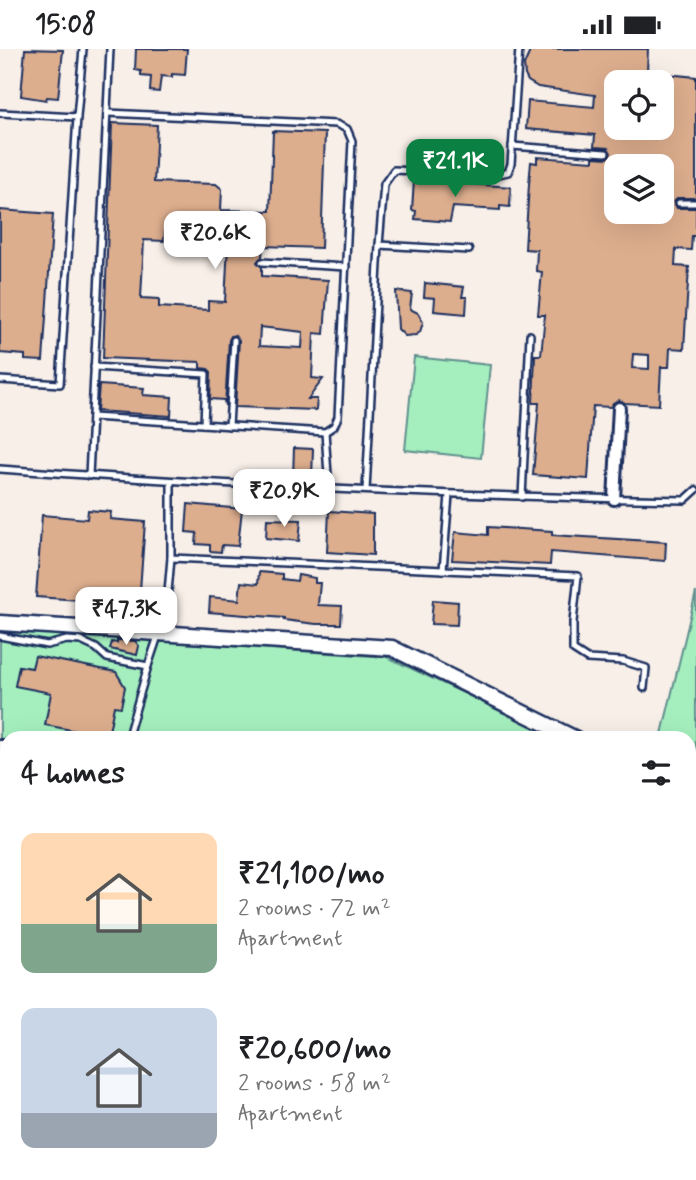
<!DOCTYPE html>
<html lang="en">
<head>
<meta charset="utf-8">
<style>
	:root { --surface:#fff; --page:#f6f6f6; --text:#202124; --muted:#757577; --accent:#0b8043 }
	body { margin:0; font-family:Mynerve,sans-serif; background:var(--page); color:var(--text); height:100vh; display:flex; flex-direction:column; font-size:26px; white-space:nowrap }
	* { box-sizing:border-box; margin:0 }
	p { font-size:23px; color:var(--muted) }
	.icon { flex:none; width:38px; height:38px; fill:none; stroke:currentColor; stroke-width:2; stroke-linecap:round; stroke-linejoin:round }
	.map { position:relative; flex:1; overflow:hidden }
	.drawer { position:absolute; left:0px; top:682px; width:696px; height:450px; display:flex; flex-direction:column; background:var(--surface); border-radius:21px 21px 0 0; box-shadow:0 7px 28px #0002 }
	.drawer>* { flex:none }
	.buttons { position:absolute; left:604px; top:21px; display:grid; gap:14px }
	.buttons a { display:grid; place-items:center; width:70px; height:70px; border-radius:14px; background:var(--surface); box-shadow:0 7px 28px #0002; font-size:35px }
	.price { position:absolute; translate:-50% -60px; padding:0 16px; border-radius:14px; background:#fff; color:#222; font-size:23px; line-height:46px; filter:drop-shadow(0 2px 4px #0008) }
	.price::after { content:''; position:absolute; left:50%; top:42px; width:21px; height:16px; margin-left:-10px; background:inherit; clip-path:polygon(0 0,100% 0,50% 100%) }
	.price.active { background:var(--accent); color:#fff }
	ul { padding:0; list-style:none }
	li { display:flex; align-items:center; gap:21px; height:175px; padding:0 21px }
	li span { display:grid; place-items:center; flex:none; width:196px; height:140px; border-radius:14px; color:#555 }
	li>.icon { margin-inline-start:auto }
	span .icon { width:84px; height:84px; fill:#fffc; stroke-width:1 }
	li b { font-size:30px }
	h2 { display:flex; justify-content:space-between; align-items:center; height:84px; padding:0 21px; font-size:30px }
	.status { display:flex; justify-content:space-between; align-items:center; height:49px; padding:0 35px; background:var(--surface); direction:ltr }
	.status svg { height:19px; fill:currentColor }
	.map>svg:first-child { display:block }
	.green { fill:#a5efbe; stroke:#608f8e; stroke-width:2 }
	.building { fill:#ddae8e; stroke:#1b2f5e; stroke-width:2; fill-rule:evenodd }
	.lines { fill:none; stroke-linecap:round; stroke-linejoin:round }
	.service-casing { stroke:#1b2f5e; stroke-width:10 }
	.minor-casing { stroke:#1b2f5e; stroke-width:16 }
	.tertiary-casing { stroke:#1b2f5e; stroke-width:19 }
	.service { stroke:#fff; stroke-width:5 }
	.minor { stroke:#fff; stroke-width:10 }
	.tertiary { stroke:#fff; stroke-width:14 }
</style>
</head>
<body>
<div class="status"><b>15:08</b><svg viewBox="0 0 49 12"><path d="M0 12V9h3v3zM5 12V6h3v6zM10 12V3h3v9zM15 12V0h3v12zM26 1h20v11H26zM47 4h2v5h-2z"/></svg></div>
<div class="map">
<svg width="696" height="1131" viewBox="0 0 696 1131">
	<rect width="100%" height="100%" fill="#f8efe8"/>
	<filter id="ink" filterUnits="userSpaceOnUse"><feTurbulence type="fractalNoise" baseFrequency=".0143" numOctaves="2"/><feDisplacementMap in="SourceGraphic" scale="14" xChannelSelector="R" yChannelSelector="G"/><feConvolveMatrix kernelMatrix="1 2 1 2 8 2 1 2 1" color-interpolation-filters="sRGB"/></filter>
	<g filter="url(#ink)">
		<g class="green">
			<path d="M 414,308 L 490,316 L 481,409 L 405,401 Z"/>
			<path d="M 696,543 L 696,727 L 690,725 L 690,690 L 661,689 Z"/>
			<path d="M 0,581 L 387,608 L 559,689 L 0,690 Z"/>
			<path d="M 690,758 L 696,760 L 696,885 L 690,905 Z"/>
			<path d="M 395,1125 L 462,1125 L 459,1131 L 392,1131 Z"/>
		</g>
		<g class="building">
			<path d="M 25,0 L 63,1 L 58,49 L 47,48 L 46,51 L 21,47 Z"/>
			<path d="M 136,0 L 187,0 L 185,26 L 172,25 L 172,28 L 161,27 L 159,43 L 150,42 L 151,28 L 141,27 L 141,22 L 135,21 Z"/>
			<path d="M 531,0 L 648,0 L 647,23 L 696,28 L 696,149 L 678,149 L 674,153 L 677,159 L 696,159 L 696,187 L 692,187 L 691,201 L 676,200 L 675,217 L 689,218 L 684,300 L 670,299 L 669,318 L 661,318 L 659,356 L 625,354 L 619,351 L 613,354 L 611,358 L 593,357 L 588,430 L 533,426 L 539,354 L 533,354 L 535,306 L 541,306 L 545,266 L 538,266 L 542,223 L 536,222 L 537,201 L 525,200 L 529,135 L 531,113 L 537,114 L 537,108 L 593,112 L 593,108 L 608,109 L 611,104 L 608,99 L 594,98 L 595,86 L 526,80 L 528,52 L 594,58 L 595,46 L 538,38 L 528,32 L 525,26 L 524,16 ZM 616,33 L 662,33 L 662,79 L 616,79 ZM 616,117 L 662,117 L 662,163 L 616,163 ZM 633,305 L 649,306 L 649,320 L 632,319 Z"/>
			<path d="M 112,74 L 157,76 L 154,133 L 216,135 L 222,140 L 221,161 L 270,162 L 273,82 L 325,84 L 321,199 L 263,197 L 262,208 L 257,213 L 262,218 L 262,227 L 328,231 L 324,285 L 314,284 L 312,329 L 323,330 L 308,350 L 317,350 L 316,361 L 235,358 L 239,291 L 235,286 L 231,287 L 229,291 L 225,357 L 224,351 L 210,350 L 211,323 L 208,320 L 200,319 L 200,313 L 103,309 ZM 165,181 L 209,184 L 209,194 L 228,195 L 225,253 L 208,252 L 208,261 L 159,258 L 159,250 L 141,249 L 144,191 L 164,192 ZM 260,278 L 303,283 L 302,299 L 259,297 Z"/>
			<path d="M 414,131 L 511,138 L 510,158 L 500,157 L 500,161 L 453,158 L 450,173 L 415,170 L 416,162 L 412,161 Z"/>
			<path d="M 0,161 L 53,165 L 43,312 L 25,311 L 25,306 L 0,304 Z"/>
			<path d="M 425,234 L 464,238 L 462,248 L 467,248 L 466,265 L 434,262 L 435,249 L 424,248 Z"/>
			<path d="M 396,242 L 412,244 L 410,260 L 418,264 L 423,273 L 420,283 L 416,286 L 405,287 L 398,280 Z"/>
			<path d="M 99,336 L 144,339 L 143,346 L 172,348 L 171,367 L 97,362 Z"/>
			<path d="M 294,399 L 313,400 L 312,430 L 293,429 Z"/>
			<path d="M 188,455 L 242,460 L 238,497 L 222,496 L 221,503 L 210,502 L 210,496 L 196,495 L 197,484 L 186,483 Z"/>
			<path d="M 88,461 L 111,463 L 110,470 L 145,473 L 139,555 L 36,548 L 42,466 L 87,470 Z"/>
			<path d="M 329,462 L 373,465 L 373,506 L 327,503 Z"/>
			<path d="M 267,470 L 301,471 L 299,492 L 266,489 Z"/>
			<path d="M 488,478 L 552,482 L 552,486 L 666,493 L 665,512 L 551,503 L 550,516 L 452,511 L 455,483 L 488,486 Z"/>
			<path d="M 259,523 L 282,525 L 282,530 L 297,532 L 298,526 L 315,529 L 315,534 L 320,534 L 318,556 L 342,557 L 341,575 L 316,575 L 284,571 L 284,569 L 209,563 L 210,548 L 239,551 L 241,533 L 258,535 Z"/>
			<path d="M 433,551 L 458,553 L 457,576 L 431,575 Z"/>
			<path d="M 117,591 L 135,592 L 139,597 L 137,606 L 110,600 L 112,593 L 117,594 Z"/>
			<path d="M 35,607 L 116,623 L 125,638 L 121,658 L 114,657 L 108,688 L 45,676 L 51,644 L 15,637 L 19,617 L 32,619 Z"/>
		</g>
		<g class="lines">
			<g class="service-casing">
				<g id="service">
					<path d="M 0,64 L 77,68 L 60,335 L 0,331"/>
					<path d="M 77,68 L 83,0"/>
					<path d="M 512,97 L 606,104"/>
					<path d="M 679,154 L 696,154"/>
					<path d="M 379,196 L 384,135 L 394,121 L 495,126 L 508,123 L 511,115 L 519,0"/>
					<path d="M 262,213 L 346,218"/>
					<path d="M 94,318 L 206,325 L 204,375"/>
					<path d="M 92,368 L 325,383 L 334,377 L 338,368 L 352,92 L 347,80 L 336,75 L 108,64"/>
					<path d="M 229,377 L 234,291"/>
					<path d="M 325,383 L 329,440"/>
					<path d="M 0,420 C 228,437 457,447 685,451 L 696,441"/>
					<path d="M 89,427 L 110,0"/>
					<path d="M 171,433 L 171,509 L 578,527 L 573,573 L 573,601 L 587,610 L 623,612 L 646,619 L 644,639"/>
					<path d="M 366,441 L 379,196 L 469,201"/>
					<path d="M 522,448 L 530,286"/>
					<path d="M 443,521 L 449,446"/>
					<path d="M 167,554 L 171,509"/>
					<path d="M 0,587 L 47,596 L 67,591 L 81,592 L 96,599 L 107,609 L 148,617 L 130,680"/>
					<path d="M 148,617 L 158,587"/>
				</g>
			</g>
			<g class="minor-casing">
				<g id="minor">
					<path d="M 614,450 L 619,359"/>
					<path d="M 0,697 L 7,697"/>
					<path d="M 0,717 L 7,705"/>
					<path d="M 0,906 L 7,884"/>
					<path d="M 690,946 L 696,950"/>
					<path d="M 0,970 L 7,972"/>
					<path d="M 690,1005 L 696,1009"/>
					<path d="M 0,1014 L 7,1017"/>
					<path d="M 0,1058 L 7,1060"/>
					<path d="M 0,1099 L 7,1101"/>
					<path d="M 542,1125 L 553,1131"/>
					<path d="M 28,1131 L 29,1125"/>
					<path d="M 91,1131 L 93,1125"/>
					<path d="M 215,1131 L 217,1125"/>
					<path d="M 281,1131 L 282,1125"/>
					<path d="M 328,1131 L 330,1125"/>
					<path d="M 507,1131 L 509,1125"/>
					<path d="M 603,1131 L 606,1125"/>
				</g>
			</g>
			<g class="tertiary-casing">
				<g id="tertiary">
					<path d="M 0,574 L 392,599 L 576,690"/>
					<path d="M 690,733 L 696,736"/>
					<path d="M 690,1120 L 696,1108"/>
				</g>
			</g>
			<use href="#service" class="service"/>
			<use href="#minor" class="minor"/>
			<use href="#tertiary" class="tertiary"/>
		</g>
	</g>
</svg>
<div class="buttons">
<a><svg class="icon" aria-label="locate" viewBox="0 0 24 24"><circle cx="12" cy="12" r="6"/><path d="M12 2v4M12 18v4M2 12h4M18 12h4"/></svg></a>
<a><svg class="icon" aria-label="layers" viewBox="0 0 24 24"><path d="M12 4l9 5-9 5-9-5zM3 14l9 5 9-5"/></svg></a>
</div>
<b class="price active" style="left:455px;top:150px">₹21.1K</b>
<b class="price" style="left:215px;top:222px">₹20.6K</b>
<b class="price" style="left:284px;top:480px">₹20.9K</b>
<b class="price" style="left:126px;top:598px">₹47.3K</b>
<section class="drawer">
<h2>4 homes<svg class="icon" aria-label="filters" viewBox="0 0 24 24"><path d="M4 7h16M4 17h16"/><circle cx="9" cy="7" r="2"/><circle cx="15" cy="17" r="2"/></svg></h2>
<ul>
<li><span style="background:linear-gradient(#ffd9b3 65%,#7fa58c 0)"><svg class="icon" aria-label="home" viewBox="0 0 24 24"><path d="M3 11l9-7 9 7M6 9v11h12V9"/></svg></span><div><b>₹21,100/mo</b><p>2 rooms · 72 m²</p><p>Apartment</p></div></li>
<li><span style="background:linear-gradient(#c9d6e8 75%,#9aa5b1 0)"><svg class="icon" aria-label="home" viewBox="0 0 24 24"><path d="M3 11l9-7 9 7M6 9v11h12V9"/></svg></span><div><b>₹20,600/mo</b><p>2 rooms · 58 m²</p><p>Apartment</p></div></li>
</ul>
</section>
</div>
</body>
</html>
